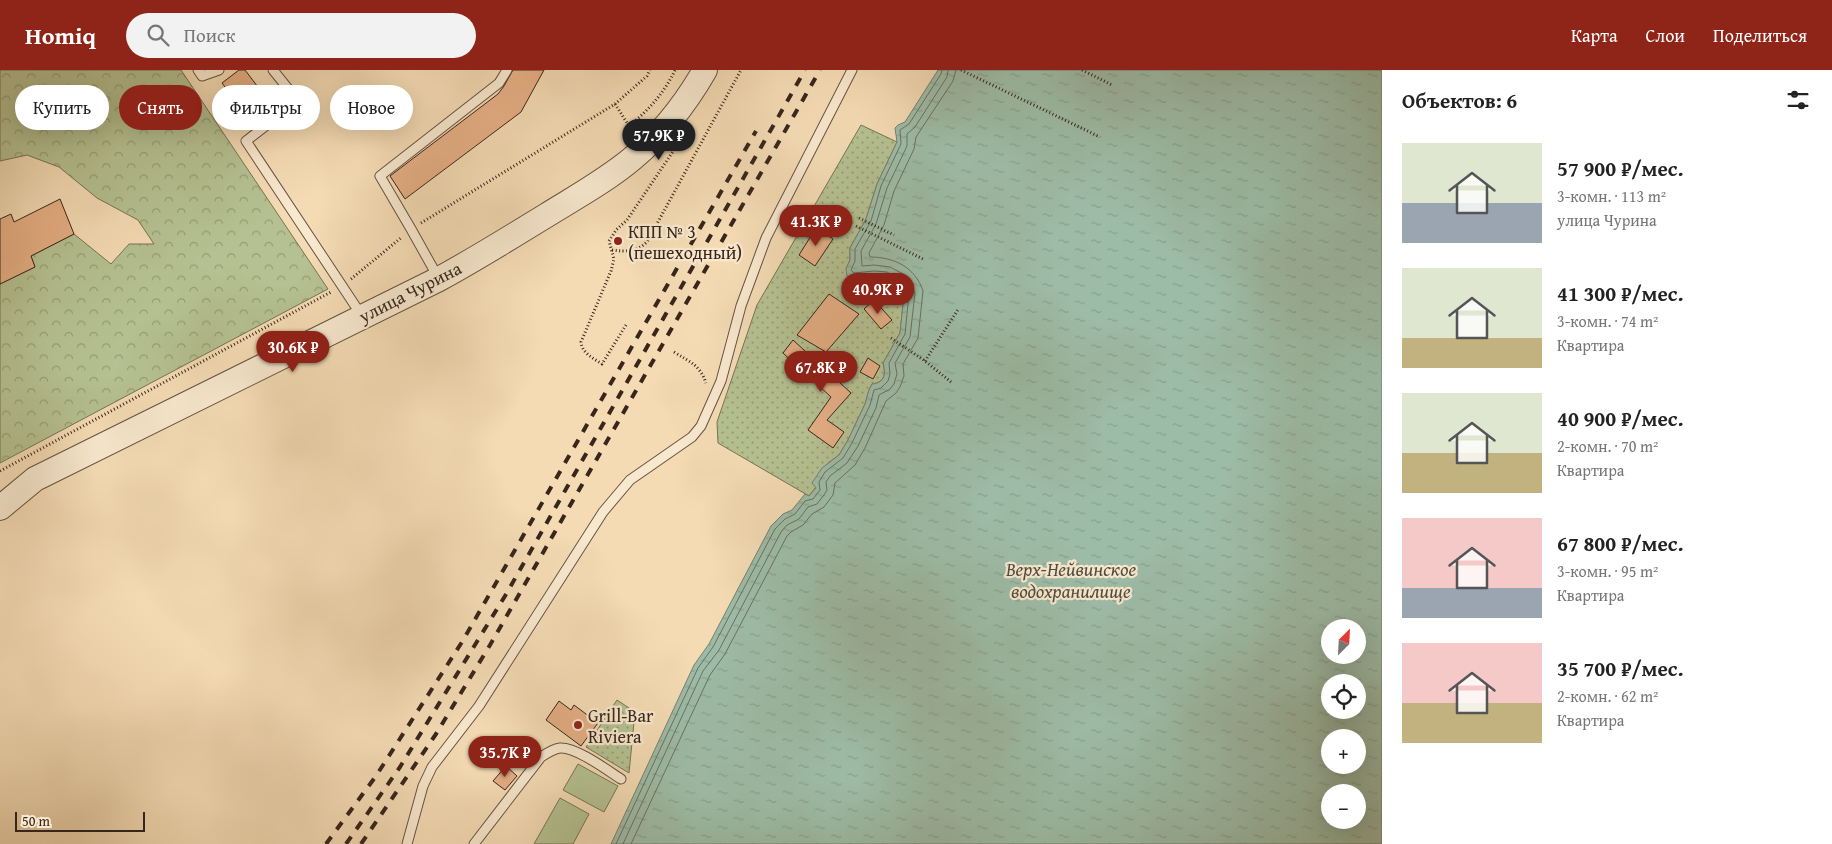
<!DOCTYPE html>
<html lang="ru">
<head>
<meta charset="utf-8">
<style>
	:root { --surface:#fff; --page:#f2f2f2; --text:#222; --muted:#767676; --accent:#8f2418 }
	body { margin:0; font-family:"Gentium Book Plus",serif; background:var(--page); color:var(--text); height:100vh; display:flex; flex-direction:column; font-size:19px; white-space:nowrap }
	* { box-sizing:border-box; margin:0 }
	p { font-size:16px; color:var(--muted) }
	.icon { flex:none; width:28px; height:28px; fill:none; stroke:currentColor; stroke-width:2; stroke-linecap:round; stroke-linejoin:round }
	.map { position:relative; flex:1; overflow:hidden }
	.side { display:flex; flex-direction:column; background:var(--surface); width:450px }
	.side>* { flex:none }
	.hud { position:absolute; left:15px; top:15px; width:475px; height:45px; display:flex; gap:10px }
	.needle { width:32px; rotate:24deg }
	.fabs { position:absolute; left:1321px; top:549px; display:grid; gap:10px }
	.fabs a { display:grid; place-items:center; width:45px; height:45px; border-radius:50%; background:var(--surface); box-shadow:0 5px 20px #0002; font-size:25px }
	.scale { position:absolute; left:15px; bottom:12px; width:130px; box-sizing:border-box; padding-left:5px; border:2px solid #38251c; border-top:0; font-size:14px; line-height:18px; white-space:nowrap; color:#38251c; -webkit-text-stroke:4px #f8e8ce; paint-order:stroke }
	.price { position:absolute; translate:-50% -42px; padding:0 11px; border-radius:18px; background:var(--accent); color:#fff; font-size:16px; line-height:32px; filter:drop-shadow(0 1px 2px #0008) }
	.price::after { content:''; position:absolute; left:50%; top:30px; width:15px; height:11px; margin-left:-8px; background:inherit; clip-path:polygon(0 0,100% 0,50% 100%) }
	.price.current { background:#222; color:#fff }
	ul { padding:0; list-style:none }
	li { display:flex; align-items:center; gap:15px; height:125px; padding:0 20px }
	li span { display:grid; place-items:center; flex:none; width:140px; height:100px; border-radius:0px; color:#555 }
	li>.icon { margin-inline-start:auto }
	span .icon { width:60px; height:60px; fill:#fffc; stroke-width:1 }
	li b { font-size:21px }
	h2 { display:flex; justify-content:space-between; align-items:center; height:60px; padding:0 20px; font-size:21px }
	.pill { padding:0 18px; border-radius:22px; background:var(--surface); box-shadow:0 5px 20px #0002; font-size:18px; line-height:45px }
	.pill.current { background:var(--accent); color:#fff }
	header { display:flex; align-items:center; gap:30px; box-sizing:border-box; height:70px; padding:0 25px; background:var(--accent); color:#fff }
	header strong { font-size:24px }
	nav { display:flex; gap:28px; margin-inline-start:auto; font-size:18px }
	.search { width:350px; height:45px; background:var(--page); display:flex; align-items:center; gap:12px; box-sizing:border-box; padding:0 18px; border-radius:28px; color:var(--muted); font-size:19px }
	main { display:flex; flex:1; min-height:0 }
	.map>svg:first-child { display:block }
	.forest { fill:url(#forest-crowns); stroke:#767357 }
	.park { fill:url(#park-dots); stroke:#767357 }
	.garden { fill:#b5c192; stroke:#767357 }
	.water { fill:url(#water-ripples); stroke:#75806f; fill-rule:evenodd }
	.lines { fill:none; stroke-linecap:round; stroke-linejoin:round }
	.shore { stroke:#6a7062; stroke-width:1 }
	.building { fill:#e6af85; stroke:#38251c }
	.service-casing { stroke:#675242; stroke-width:11 }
	.tertiary-casing { stroke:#675242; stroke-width:26 }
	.path { stroke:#38251c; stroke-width:3; stroke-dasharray:1 2.5; stroke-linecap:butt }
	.service { stroke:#f8e8ce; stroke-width:9 }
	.tertiary { stroke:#f8e8ce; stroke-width:24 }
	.rail { stroke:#38251c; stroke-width:4; stroke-dasharray:9 9; stroke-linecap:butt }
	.poi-dot { fill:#8f2418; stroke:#f8e8ce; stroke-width:2 }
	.labels { text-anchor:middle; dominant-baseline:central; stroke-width:4.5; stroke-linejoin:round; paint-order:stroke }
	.poi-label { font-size:18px; fill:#38251c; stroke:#f8e8ce; text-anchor:start }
	.street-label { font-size:18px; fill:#38251c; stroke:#f8e8ce }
	.water-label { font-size:19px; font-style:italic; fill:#514b3f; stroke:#f8e8ce }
</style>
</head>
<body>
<header>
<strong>Homiq</strong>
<div class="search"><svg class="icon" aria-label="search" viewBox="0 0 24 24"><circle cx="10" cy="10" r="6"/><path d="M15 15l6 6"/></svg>Поиск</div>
<nav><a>Карта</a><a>Слои</a><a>Поделиться</a></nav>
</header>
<main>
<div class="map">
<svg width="1382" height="774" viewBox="0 0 1382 774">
	<defs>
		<pattern id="forest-crowns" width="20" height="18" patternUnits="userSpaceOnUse" patternTransform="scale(1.25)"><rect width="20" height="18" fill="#b5c192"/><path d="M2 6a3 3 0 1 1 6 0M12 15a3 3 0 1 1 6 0" fill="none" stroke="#949d76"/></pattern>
		<pattern id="park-dots" width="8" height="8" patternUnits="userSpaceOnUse" patternTransform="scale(1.25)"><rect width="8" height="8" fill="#b5c192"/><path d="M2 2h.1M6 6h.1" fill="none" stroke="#949d76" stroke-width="1.8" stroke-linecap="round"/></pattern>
		<pattern id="water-ripples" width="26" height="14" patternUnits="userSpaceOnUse" patternTransform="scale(1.25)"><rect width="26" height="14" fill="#9dbca7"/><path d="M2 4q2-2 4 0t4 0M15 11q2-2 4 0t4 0" fill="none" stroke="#88a18f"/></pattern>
	</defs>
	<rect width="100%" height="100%" fill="#f4dbb4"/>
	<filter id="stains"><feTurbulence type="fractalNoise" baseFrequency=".004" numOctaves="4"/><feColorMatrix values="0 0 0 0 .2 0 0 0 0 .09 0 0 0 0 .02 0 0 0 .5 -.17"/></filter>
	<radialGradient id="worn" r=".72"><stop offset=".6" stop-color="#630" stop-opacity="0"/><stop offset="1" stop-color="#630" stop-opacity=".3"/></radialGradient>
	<path class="forest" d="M 0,0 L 181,0 L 328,219 L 0,393 L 0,214 L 35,197 L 31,186 L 74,164 L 111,194 L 129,174 L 154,174 L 138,150 L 97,128 L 59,97 L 27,85 L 0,91 Z"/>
	<g class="park">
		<path d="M 861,55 L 897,72 L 877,114 L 866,149 L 850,178 L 850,190 L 846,199 L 859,208 L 874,206 L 885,207 L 897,213 L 904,225 L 900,263 L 883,293 C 886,304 885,312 872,314 L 869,320 L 865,334 L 848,370 L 839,385 L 828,393 L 816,417 L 809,426 L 718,373 L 717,352 L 757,235 Z"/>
		<path d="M 617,630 L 635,642 L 629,703 L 586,677 Z"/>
	</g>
	<g class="garden">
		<path d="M 578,694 L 618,716 L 604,742 L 563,720 Z"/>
		<path d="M 560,728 L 589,744 L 573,774 L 534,774 Z"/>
	</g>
	<path class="water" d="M 938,0 L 1382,0 L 1382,774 L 611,774 L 694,595 L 709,574 L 771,456 L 783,444 L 792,440 L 805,424 L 809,426 L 816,418 L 812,413 L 822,398 L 839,385 L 848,370 L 865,334 L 869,320 L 872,314 C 885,313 886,304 883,293 L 900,263 L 904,225 L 897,213 L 885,207 L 850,208 L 847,206 L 846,199 L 850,190 L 850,178 L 866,149 L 877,114 L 897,72 L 895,58 L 898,55 L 905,52 ZM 1330,558 L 1358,558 L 1358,585 L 1330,585 ZM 1330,612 L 1358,612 L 1358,640 L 1330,640 ZM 1330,668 L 1358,668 L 1358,695 L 1330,695 ZM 1330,722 L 1358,722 L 1358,750 L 1330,750 Z"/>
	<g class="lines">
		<g class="shore">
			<path d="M 616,774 L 698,598 L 713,577 L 775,459 L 785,449 L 795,444 L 805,431 L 813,429 L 820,420 L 819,412 L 825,402 L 843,388 L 852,373 L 870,335 L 874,320 L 881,318 L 888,311 L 890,304 L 889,293 L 905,264 L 909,224 L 900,210 L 887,202 L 874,201 L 854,203 L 851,200 L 855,191 L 855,179 L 871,151 L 881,116 L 901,74 L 900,60 L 909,54 L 941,4 L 942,0"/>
			<path d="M 623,774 L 703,601 L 719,580 L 781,462 L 787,455 L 799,449 L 808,437 L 817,434 L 824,425 L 827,420 L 826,412 L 830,406 L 847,393 L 858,376 L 876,338 L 879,325 L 890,319 L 894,314 L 897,304 L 895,293 L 910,267 L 915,223 L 905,205 L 890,197 L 874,195 L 862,196 L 861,181 L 876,154 L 887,118 L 907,76 L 907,64 L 915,57 L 947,7 L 948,0"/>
			<path d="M 631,774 L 710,605 L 725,584 L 787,466 L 791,462 L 803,455 L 812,444 L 824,437 L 833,425 L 835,413 L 855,395 L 865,378 L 886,331 L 896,323 L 900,317 L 904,306 L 903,294 L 918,268 L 923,221 C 915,197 894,187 870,187 L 869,183 L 884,155 L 894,121 L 914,79 L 916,67 L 953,11 L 956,0"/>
		</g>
	</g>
	<g class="building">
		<path d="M 239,0 L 245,0 L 264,25 L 243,41 L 222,13 Z"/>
		<path d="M 513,0 L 544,0 L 521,42 L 405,129 L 390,106 L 498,24 L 504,16 Z"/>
		<path d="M 60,129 L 74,164 L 31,186 L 35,197 L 0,214 L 0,149 L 11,144 L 14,152 Z"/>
		<path d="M 816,158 L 833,169 L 815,196 L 799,185 Z"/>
		<path d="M 829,224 L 859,244 L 826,282 L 797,265 Z"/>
		<path d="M 874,230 L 892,250 L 881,259 L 864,239 Z"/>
		<path d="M 793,270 L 851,323 L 827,350 L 844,362 L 833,378 L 808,360 L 831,327 L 783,283 Z"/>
		<path d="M 868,288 L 880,296 L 873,309 L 860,302 Z"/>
		<path d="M 559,631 L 571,640 L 574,635 L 598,653 L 581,676 L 546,650 Z"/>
		<path d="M 506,696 L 517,706 L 505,720 L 493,711 Z"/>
	</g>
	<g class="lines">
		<g class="service-casing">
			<g id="service">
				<path d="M 198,0 L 202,6 L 219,0"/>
				<path d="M 273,0 L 298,31 L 246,71 L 362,246"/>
				<path d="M 439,209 L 411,159 L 380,106 L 499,13 L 507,0"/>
				<path d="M 407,774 L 423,716 L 432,697 L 479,636 L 603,442 L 630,410 L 692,367 L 701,356 L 721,311 L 741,236 L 766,168 L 852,0"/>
				<path d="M 474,774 L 541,687 C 547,683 553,679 560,678 C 576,677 607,700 621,709"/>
			</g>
		</g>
		<g class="tertiary-casing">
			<path id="tertiary" d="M 0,438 L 35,409 L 439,209 C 476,189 511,167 547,145 C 576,127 607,110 633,88 C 662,64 686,33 705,0"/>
		</g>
		<g class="path">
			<path d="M 961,0 L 1098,66"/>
			<path d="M 1082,0 L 1112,15"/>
			<path d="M 615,34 L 629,56 C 648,41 665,22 675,0"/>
			<path d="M 859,148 L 894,165"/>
			<path d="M 421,153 L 615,34 L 647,6 L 650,0"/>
			<path d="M 856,156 L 923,189"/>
			<path d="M 612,180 C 627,182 636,182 647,172 L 741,0"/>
			<path d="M 351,209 L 402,167"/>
			<path d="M 626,255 L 602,294 C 593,288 582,283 581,272 L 611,201 L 614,189 L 609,171 L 616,160 L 627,150 L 674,80 L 673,78"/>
			<path d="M 891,268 L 925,291 L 951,312"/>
			<path d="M 674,282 C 690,292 700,295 706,313"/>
			<path d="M 925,291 L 959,238"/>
			<path d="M 0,401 L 331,222"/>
		</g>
		<use href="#service" class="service"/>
		<use href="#tertiary" class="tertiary"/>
		<g class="rail">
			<path d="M 326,774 L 376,706 L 462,572 L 756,61"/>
			<path d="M 346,774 L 400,697 L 505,526 L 805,0"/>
			<path d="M 361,774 L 436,664 L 490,575 L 820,0"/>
		</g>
	</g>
	<g class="poi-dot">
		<circle cx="618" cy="171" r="5"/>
		<circle cx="578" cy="655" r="5"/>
	</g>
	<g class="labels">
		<g class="poi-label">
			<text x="628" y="161">КПП № 3<tspan x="628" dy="21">(пешеходный)</tspan></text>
			<text x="588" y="645">Grill-Bar<tspan x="588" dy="21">Riviera</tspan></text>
		</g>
		<g class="street-label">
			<text transform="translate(410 222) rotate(-27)">улица Чурина</text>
		</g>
		<g class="water-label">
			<text x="1071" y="499">Верх-Нейвинское<tspan x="1071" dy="22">водохранилище</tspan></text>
		</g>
	</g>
	<rect width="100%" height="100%" filter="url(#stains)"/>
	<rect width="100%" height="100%" fill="url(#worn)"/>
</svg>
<div class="fabs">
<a><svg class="needle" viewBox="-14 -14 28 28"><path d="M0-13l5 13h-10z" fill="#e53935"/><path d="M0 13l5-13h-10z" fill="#767676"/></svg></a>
<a><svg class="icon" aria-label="locate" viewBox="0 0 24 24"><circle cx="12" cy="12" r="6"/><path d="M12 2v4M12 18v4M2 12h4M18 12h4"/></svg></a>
<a>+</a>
<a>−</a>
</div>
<div class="scale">50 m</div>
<b class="price current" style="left:659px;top:91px">57.9K ₽</b>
<b class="price" style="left:816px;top:177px">41.3K ₽</b>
<b class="price" style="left:878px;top:245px">40.9K ₽</b>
<b class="price" style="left:293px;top:303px">30.6K ₽</b>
<b class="price" style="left:821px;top:323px">67.8K ₽</b>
<b class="price" style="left:505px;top:708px">35.7K ₽</b>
<div class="hud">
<a class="pill">Купить</a>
<a class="pill current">Снять</a>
<a class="pill">Фильтры</a>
<a class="pill">Новое</a>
</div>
</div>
<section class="side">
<h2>Объектов: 6<svg class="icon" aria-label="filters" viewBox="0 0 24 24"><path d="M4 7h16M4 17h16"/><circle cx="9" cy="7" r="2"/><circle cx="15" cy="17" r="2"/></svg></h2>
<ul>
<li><span style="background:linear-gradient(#dfe7d0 60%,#9aa5b1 0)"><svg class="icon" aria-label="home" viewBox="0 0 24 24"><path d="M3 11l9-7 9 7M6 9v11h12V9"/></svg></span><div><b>57 900 ₽/мес.</b><p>3-комн. · 113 m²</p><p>улица Чурина</p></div></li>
<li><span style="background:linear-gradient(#dfe7d0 70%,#c2b280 0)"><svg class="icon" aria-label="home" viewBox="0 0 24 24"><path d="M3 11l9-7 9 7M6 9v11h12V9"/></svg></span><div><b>41 300 ₽/мес.</b><p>3-комн. · 74 m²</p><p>Квартира</p></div></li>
<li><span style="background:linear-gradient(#dfe7d0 60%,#c2b280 0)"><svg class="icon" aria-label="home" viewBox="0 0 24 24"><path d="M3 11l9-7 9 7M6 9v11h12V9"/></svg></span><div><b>40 900 ₽/мес.</b><p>2-комн. · 70 m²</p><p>Квартира</p></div></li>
<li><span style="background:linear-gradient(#f6c9c9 70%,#9aa5b1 0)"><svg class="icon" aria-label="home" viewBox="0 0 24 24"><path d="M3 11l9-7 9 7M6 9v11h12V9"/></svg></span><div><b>67 800 ₽/мес.</b><p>3-комн. · 95 m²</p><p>Квартира</p></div></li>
<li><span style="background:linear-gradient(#f6c9c9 60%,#c2b280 0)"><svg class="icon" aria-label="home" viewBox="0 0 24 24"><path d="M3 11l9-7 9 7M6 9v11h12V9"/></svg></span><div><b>35 700 ₽/мес.</b><p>2-комн. · 62 m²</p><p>Квартира</p></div></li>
</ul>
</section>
</main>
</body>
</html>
